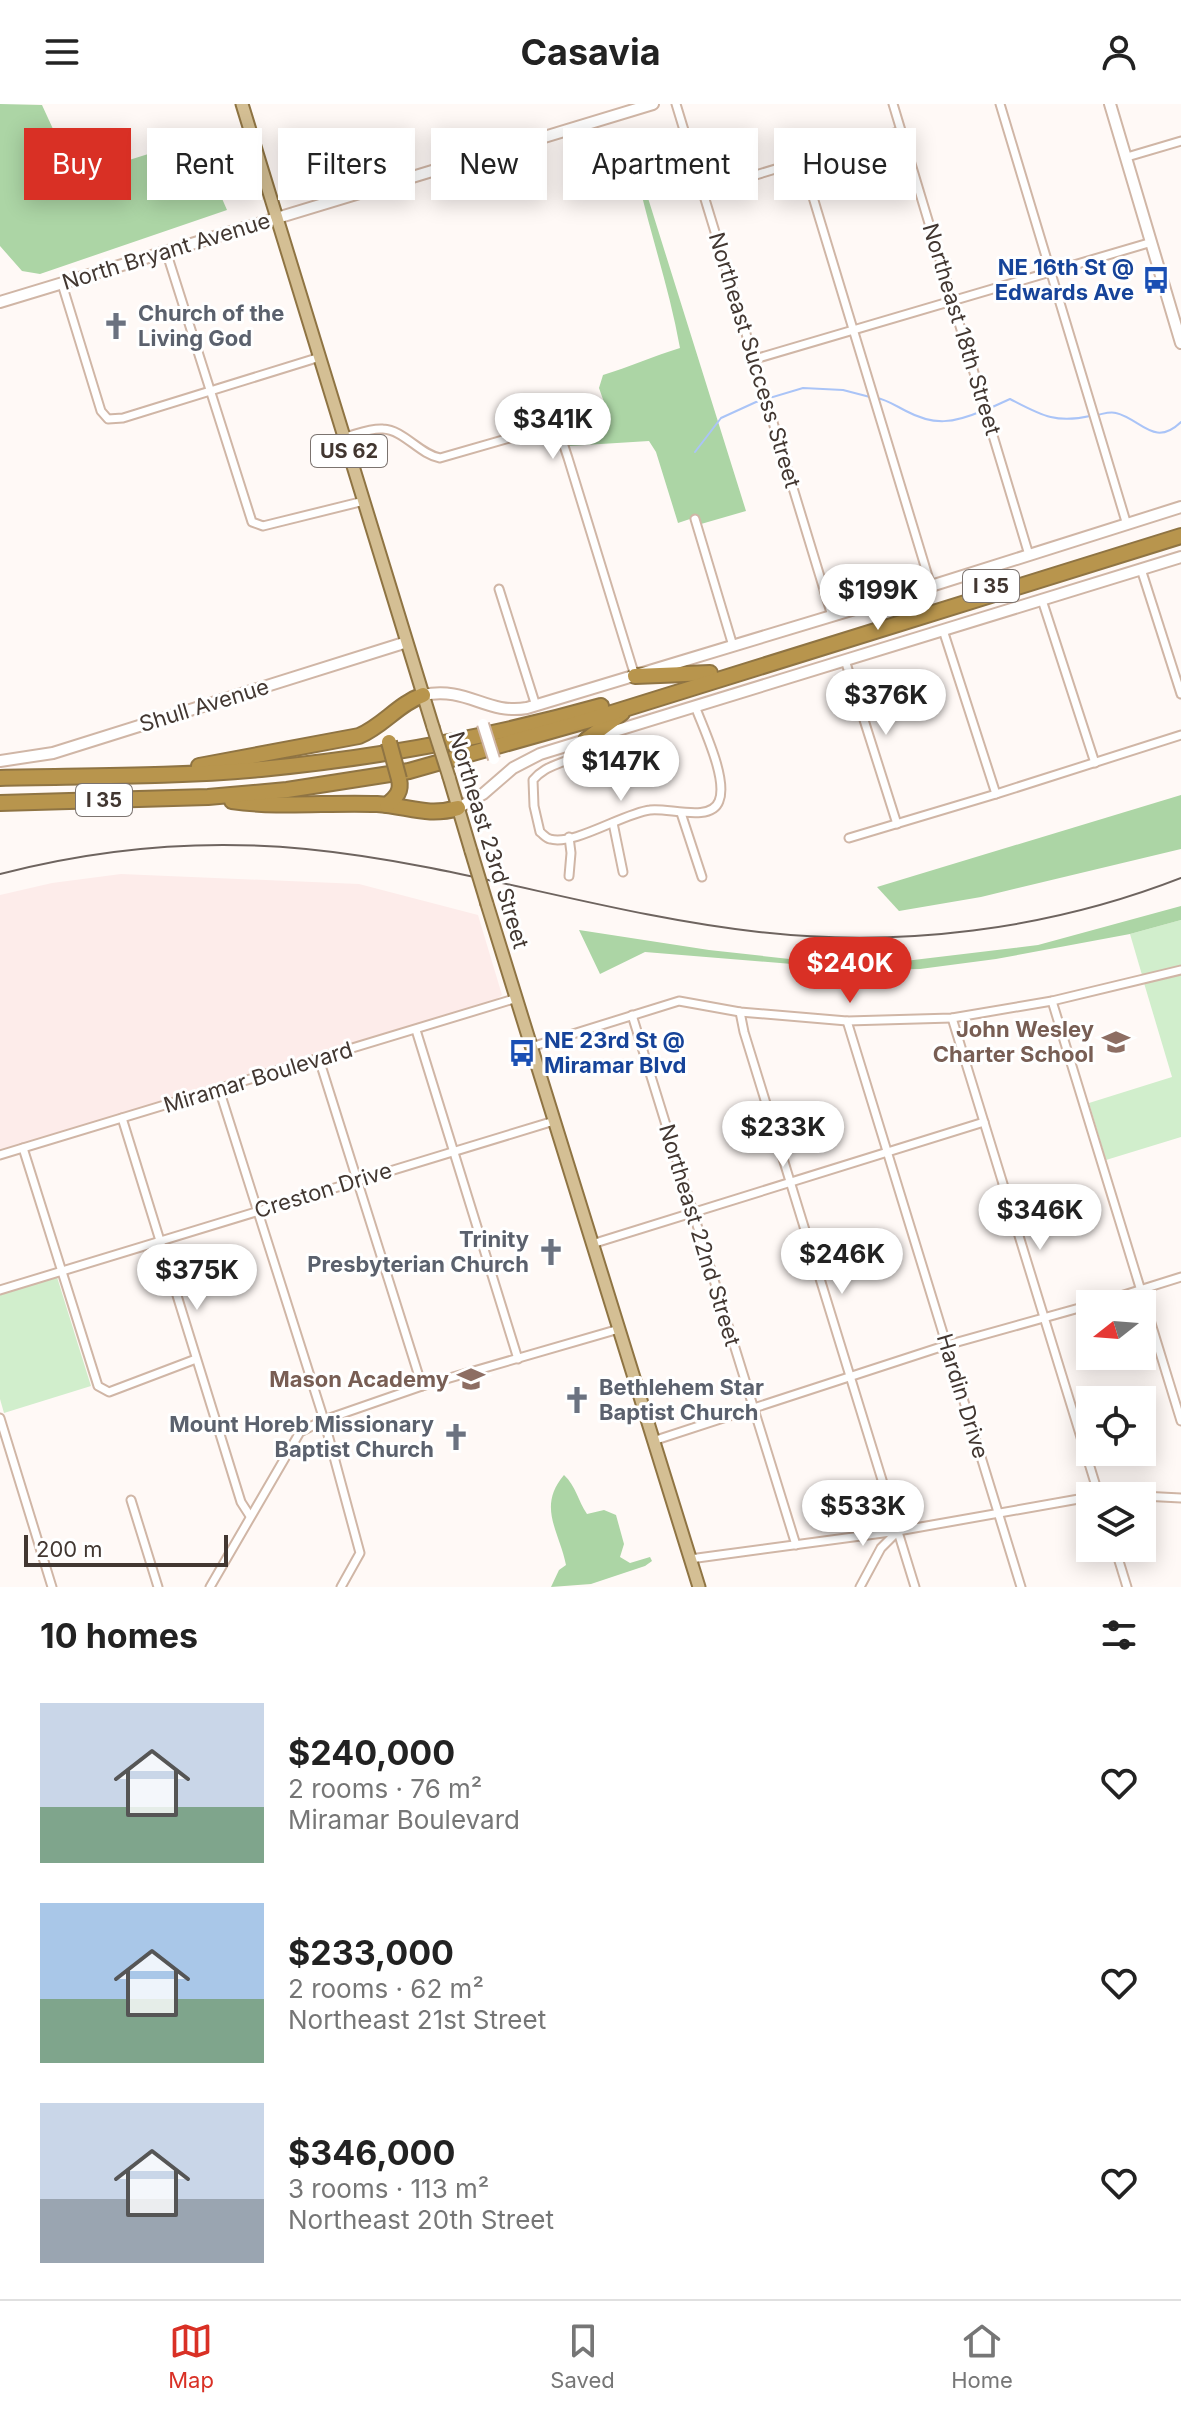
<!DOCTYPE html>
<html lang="en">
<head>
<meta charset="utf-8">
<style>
	:root { --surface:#fff; --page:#f6f6f6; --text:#222; --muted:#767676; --line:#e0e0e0; --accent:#d93025 }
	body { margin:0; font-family:Inter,sans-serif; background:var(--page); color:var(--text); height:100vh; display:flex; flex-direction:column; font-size:30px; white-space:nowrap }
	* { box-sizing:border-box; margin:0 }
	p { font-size:26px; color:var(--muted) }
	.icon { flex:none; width:44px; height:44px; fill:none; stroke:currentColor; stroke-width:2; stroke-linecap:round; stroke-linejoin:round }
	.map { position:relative; height:1483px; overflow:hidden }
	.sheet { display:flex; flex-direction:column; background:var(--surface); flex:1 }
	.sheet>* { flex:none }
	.hud { position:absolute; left:24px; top:24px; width:1134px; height:72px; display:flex; gap:16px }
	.needle { width:52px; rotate:253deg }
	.controls { position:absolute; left:1076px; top:1186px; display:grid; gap:16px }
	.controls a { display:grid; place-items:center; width:80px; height:80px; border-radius:0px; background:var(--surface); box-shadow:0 4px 20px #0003; font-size:40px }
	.scale { position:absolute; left:24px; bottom:20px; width:204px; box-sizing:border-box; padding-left:8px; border:4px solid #423731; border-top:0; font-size:22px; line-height:28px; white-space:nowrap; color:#423731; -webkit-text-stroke:6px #fff; paint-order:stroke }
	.price { position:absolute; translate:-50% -68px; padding:0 18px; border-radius:28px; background:#fff; color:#222; font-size:26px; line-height:52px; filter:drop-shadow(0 2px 4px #0008) }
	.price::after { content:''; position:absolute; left:50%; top:48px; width:24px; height:18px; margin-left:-12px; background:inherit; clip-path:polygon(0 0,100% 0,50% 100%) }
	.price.on { background:var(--accent); color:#fff }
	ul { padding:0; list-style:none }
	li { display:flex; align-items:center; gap:24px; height:200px; padding:0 40px }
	li span { display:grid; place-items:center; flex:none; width:224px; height:160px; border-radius:0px; color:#555 }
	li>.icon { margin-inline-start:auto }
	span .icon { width:96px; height:96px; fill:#fffc; stroke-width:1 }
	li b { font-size:34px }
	h2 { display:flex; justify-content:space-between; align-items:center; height:96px; padding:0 40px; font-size:34px }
	.chip { padding:0 28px; border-radius:0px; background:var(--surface); box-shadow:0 4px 20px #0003; font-size:28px; line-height:72px }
	.chip.on { background:var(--accent); color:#fff }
	header { display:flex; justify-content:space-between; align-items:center; height:104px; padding:0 40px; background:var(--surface); font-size:36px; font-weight:700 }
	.menu { display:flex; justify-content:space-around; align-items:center; height:112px; border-top:2px solid var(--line); background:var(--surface); font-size:22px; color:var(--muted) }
	.menu a { display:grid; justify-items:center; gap:4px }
	.menu .on { color:var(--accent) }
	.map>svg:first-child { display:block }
	.industrial { fill:#fdecea }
	.green { fill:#d1eecc }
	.forest { fill:#acd5a5 }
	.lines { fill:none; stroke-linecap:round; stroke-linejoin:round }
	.stream { stroke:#aac4f7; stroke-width:2 }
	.street-casing { stroke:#d0b6a6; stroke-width:11 }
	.secondary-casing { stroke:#d0b6a6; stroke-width:14 }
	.primary-casing { stroke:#8f7443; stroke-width:15 }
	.highway-casing { stroke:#8f7443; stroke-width:18 }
	.street { stroke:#fff; stroke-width:7 }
	.secondary { stroke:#fff; stroke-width:10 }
	.primary { stroke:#d4bf94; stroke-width:11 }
	.highway { stroke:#b8954d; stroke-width:14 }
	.rail { stroke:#6e645f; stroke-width:2 }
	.secondary-bridge-casing { stroke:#d0b6a6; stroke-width:14; stroke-linecap:butt }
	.primary-bridge-casing { stroke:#8f7443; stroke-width:15; stroke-linecap:butt }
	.highway-bridge-casing { stroke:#8f7443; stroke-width:18; stroke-linecap:butt }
	.secondary-bridge { stroke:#fff; stroke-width:10 }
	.primary-bridge { stroke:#d4bf94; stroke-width:11 }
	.highway-bridge { stroke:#b8954d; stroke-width:14 }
	.labels { text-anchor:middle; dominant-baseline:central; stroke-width:6; stroke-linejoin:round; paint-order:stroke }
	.shield { fill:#fff; stroke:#7b736f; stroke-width:2 }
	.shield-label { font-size:20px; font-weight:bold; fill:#423731 }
	.street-label { font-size:22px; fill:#423731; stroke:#fff }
	.transit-label { font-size:22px; font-weight:bold; fill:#164399; stroke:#fff; text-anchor:end }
	.worship-label { font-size:22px; font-weight:bold; fill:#5b616d; stroke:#fff; text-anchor:start }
	.education-label { font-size:22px; font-weight:bold; fill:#785e54; stroke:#fff; text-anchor:end }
</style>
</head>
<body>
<header><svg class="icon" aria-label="menu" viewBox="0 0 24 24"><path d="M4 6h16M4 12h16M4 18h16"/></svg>Casavia<svg class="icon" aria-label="person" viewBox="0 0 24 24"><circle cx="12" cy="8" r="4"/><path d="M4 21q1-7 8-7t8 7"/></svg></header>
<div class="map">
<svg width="1181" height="1483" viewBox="0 0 1181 1483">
	<rect width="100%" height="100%" fill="#fff9f6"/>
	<path class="industrial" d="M 121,770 L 359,780 L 478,811 L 502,891 L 494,897 L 0,1047 L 0,791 L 52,779 Z"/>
	<g class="green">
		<path d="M 1181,816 L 1181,861 L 1142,871 L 1130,830 Z"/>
		<path d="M 1181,869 L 1181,1033 L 1106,1056 L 1089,999 L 1172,973 L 1144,879 Z"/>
		<path d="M 57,1173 L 91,1282 L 4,1309 L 0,1295 L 0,1191 Z"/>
	</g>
	<g class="forest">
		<path d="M 0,0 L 42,1 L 75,73 L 196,35 L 227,106 L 40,170 L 22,167 L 0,142 Z"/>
		<path d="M 643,78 L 746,407 L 701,420 L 690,415 L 678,419 L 656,348 L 649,337 L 569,342 L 561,315 L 605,301 L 599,284 L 603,271 C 630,263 653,252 680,244 C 670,188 652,135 639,80 Z"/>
		<path d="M 1181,691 L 1181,745 L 981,793 L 899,807 L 877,783 Z"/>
		<path d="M 1181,802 L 1181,816 L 1130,830 L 996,855 L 920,865 L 864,866 L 645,848 L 600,870 L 579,826 L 709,846 L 817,858 L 905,857 L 1038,841 Z"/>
		<path d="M 564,1371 C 576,1382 578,1397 587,1410 L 604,1406 L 616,1411 L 624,1440 L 620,1453 L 630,1459 L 650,1453 L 652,1457 L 645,1462 L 591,1480 L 551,1483 L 559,1466 L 566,1461 C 559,1426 537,1403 564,1371 Z"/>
	</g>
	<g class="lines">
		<g class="stream">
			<path d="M 876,294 C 886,295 896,302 906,307 C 934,322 954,319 982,307"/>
			<path d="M 988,305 L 1010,295 C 1041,311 1055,320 1090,312"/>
			<path d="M 1097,311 C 1103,310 1110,307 1116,309 C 1141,315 1154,344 1181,318"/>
			<path d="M 695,348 L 721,314 L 756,298 L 803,284 L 843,286 L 870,293"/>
		</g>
		<g class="street-casing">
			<g id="street">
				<path d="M 676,0 L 832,512"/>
				<path d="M 893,0 L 1029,451"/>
				<path d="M 1000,0 L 1127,421"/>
				<path d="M 1127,53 L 1181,37"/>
				<path d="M 802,57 L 931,482"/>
				<path d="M 703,87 L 901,27"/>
				<path d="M 166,147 L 252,418 L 263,422 L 364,397"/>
				<path d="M 62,180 L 101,307 L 108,315 L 123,314 L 320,253"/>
				<path d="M 755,255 L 1152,138"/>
				<path d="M 345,333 C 357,330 370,324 383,325 C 404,326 419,350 440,354 L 541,325 L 556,326 L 561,333 L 568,354 L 635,572"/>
				<path d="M 695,415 L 733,542"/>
				<path d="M 1141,465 L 1181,590"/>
				<path d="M 499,485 L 536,602"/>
				<path d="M 1042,496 L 1095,659"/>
				<path d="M 943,526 L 996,690"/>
				<path d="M 845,556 L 897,720"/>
				<path d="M 569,641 L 571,654 C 556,662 545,662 533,676 L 534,702 L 540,728 C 543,730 546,734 550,735 C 574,742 624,709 650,706 C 667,703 711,719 719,697 C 728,675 703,624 695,602"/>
				<path d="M 681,709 L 702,773"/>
				<path d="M 613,719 L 623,768"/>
				<path d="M 849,734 L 996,690 L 1181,631"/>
				<path d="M 569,772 L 571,749 L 569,733"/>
				<path d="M 1052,897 L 1181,1317"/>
				<path d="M 740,908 L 744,928 L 915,1483"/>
				<path d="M 632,911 L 796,1441"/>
				<path d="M 952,914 L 1099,1392"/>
				<path d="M 847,917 L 1021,1483"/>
				<path d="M 416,926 L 518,1255"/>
				<path d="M 531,943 L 679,897 L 740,908 L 847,917 L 952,914 L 1052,897 L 1181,866"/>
				<path d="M 319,955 L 422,1282"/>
				<path d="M 219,985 L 324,1316 L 360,1449 L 341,1483"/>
				<path d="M 122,1014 L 241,1398 L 250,1412"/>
				<path d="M 23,1044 L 98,1282 L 109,1288 L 196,1255"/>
				<path d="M 0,1051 L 517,894"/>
				<path d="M 592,1140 L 984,1018"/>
				<path d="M 0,1186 L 554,1017"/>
				<path d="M 1095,1200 L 1181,1173"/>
				<path d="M 0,1314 L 52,1483"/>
				<path d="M 653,1337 L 947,1241 L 1090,1201"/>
				<path d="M 1097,1392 L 1140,1392"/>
				<path d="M 1142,1392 L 1181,1394"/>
				<path d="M 131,1396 L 158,1483"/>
				<path d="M 1115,1444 L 1127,1483"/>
				<path d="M 690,1455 L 898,1427 L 1090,1393"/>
				<path d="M 210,1483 L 300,1328 L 324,1316 L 422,1282 L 619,1225"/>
				<path d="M 860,1483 L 881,1444 L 896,1429"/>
			</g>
		</g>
		<g class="secondary-casing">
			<g id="secondary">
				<path d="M 1110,0 L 1181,239"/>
				<path d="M 0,198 L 653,0"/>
				<path d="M 423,591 C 468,582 486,611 527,604 L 931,482 L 1181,403"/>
				<path d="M 0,657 L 53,649 L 407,538"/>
				<path d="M 458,704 L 483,690 L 513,664 L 540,650 L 1181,453"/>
			</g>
		</g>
		<g class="primary-casing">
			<g id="primary">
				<path d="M 242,0 L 433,623"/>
				<path d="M 449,673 L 471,747"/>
				<path d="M 487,800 L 699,1483"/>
			</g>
		</g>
		<g class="highway-casing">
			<g id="highway">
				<path d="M 635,572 L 710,569"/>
				<path d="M 586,636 L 622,609"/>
				<path d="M 199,662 L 359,632 C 383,622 398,600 423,591"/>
				<path d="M 0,674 C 87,672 175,673 261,665 C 375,654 491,633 601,602"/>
				<path d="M 232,697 C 280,704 328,698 377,700 C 408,702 427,713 458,704"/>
				<path d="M 0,699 L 208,693 L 287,686 L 409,667 L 586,617 L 1181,432"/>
				<path d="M 387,701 C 396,693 402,688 399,675"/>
			</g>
		</g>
		<use href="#street" class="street"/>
		<use href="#secondary" class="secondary"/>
		<use href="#primary" class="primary"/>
		<use href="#highway" class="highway"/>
		<path class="rail" d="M 0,770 C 100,744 204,735 306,745 C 459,760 606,811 759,828 C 900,844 1048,826 1181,774"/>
		<g class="secondary-bridge-casing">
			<path id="secondary-bridge" d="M 483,620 L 494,655"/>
		</g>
		<g class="primary-bridge-casing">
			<g id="primary-bridge">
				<path d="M 433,623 L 449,673"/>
				<path d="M 471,747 L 487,800"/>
			</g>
		</g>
		<g class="highway-bridge-casing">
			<path id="highway-bridge" d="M 389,638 L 399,675"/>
		</g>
		<use href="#secondary-bridge" class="secondary-bridge"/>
		<use href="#primary-bridge" class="primary-bridge"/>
		<use href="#highway-bridge" class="highway-bridge"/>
	</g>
	<defs>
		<g id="bus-bare" transform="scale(2.16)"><path d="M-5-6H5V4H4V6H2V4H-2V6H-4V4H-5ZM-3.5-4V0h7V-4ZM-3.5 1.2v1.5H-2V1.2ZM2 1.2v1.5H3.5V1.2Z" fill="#1a4fb4" stroke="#fff" stroke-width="2.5" paint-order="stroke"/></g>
		<g id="church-bare" transform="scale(2.16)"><path d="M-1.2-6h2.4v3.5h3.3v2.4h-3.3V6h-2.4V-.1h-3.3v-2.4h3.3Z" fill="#6b7280" stroke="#fff" stroke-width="2.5" paint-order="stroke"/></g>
		<g id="school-bare" transform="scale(2.16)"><path d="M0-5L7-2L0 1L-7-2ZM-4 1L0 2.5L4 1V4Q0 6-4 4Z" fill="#8d6e63" stroke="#fff" stroke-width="2.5" paint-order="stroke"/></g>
	</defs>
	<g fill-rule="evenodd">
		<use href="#bus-bare" x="1156" y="176"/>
		<use href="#church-bare" x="116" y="222"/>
		<use href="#school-bare" x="1116" y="938"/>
		<use href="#bus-bare" x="522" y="949"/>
		<use href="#church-bare" x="551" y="1148"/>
		<use href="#school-bare" x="471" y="1275"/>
		<use href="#church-bare" x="577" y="1296"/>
		<use href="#church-bare" x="456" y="1333"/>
	</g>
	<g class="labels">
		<g class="shield">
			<rect x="311" y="331" width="76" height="32" rx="6"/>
			<rect x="963" y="466" width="56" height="32" rx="6"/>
			<rect x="76" y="680" width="56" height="32" rx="6"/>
		</g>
		<g class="shield-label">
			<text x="349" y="347">US 62</text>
			<text x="991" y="482">I 35</text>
			<text x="104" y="696">I 35</text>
		</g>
		<g class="street-label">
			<text transform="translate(166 147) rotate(-17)">North Bryant Avenue</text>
			<text transform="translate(962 225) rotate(73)">Northeast 18th Street</text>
			<text transform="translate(755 256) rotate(73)">Northeast Success Street</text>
			<text transform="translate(204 601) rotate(-17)">Shull Avenue</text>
			<text transform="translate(489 736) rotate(73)">Northeast 23rd Street</text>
			<text transform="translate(258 973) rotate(-17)">Miramar Boulevard</text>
			<text transform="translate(323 1086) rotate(-17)">Creston Drive</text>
			<text transform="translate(700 1131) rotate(73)">Northeast 22nd Street</text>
			<text transform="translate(963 1292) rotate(73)">Hardin Drive</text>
		</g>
		<g class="transit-label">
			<text x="1134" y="163">NE 16th St @<tspan x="1134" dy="25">Edwards Ave</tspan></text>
			<text x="544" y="936" text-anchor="start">NE 23rd St @<tspan x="544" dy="25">Miramar Blvd</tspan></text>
		</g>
		<g class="worship-label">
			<text x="138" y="209">Church of the<tspan x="138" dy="25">Living God</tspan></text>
			<text x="529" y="1135" text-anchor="end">Trinity<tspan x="529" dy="25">Presbyterian Church</tspan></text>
			<text x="599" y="1283">Bethlehem Star<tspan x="599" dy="25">Baptist Church</tspan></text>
			<text x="434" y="1320" text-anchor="end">Mount Horeb Missionary<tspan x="434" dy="25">Baptist Church</tspan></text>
		</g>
		<g class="education-label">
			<text x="1094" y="925">John Wesley<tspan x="1094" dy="25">Charter School</tspan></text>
			<text x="449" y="1275">Mason Academy</text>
		</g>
	</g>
</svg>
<div class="controls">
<a><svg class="needle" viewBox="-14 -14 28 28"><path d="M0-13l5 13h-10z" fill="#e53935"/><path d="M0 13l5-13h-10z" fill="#767676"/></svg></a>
<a><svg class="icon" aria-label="locate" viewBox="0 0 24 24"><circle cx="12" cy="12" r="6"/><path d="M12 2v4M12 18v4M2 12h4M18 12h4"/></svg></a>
<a><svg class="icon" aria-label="layers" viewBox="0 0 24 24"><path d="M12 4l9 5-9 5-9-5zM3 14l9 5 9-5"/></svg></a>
</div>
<div class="scale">200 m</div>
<b class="price" style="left:553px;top:357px">$341K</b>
<b class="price" style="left:878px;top:528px">$199K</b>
<b class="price" style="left:886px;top:633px">$376K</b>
<b class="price" style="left:621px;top:699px">$147K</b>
<b class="price on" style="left:850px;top:901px">$240K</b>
<b class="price" style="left:783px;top:1065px">$233K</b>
<b class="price" style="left:1040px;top:1148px">$346K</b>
<b class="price" style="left:842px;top:1192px">$246K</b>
<b class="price" style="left:197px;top:1208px">$375K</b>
<b class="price" style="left:863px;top:1444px">$533K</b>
<div class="hud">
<a class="chip on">Buy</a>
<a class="chip">Rent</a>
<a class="chip">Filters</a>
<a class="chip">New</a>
<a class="chip">Apartment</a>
<a class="chip">House</a>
</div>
</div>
<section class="sheet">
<h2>10 homes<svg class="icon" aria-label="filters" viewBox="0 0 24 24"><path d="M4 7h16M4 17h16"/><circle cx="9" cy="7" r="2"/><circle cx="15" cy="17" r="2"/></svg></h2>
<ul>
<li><span style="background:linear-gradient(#c9d6e8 65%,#7fa58c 0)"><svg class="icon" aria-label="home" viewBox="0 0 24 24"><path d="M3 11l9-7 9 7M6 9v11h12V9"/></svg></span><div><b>$240,000</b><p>2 rooms · 76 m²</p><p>Miramar Boulevard</p></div><svg class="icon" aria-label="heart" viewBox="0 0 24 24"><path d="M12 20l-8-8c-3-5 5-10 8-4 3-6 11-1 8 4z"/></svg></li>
<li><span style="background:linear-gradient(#a9c7e8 60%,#7fa58c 0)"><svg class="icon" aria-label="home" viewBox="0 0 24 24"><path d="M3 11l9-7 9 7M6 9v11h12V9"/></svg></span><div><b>$233,000</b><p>2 rooms · 62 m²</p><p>Northeast 21st Street</p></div><svg class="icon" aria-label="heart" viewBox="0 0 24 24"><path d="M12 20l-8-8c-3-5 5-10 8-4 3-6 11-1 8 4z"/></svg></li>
<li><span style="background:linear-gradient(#c9d6e8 60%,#9aa5b1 0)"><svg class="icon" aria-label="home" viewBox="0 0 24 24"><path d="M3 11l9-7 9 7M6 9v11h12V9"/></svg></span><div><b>$346,000</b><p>3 rooms · 113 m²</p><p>Northeast 20th Street</p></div><svg class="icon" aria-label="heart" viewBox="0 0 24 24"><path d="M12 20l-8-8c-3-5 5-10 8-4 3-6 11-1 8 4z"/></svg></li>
</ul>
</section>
<nav class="menu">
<a class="on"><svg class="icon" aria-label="map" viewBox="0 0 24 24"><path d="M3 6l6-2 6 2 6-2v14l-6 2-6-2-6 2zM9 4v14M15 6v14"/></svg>Map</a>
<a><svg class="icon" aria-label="saved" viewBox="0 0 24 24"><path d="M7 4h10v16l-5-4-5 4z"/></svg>Saved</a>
<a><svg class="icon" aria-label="home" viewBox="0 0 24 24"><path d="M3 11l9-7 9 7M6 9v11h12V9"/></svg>Home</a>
</nav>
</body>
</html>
